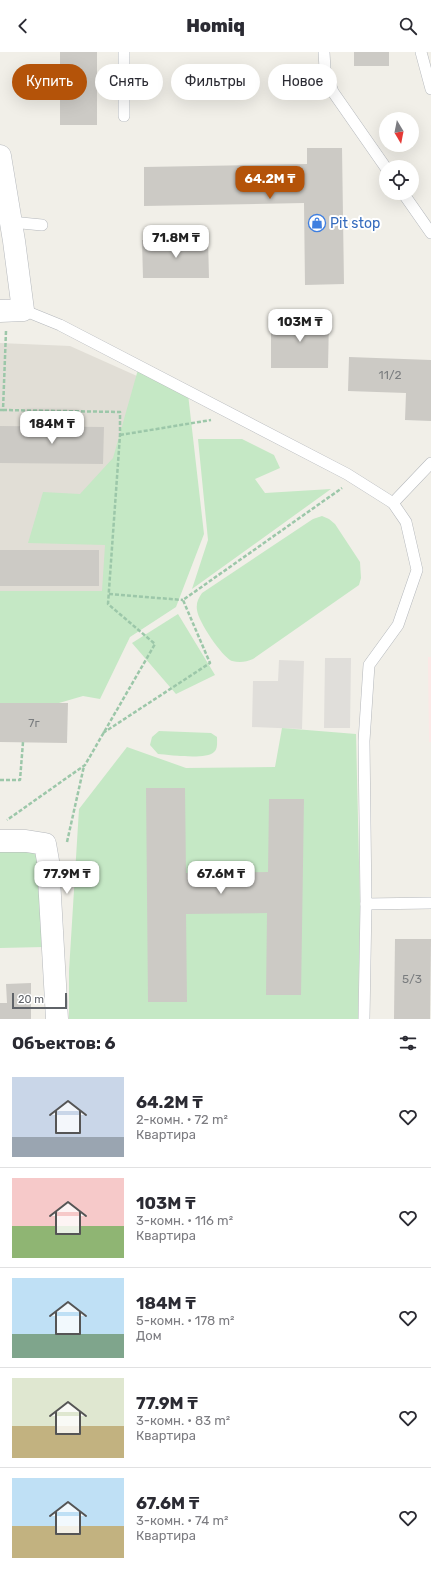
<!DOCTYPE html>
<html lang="ru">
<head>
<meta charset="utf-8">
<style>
	:root { --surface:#fff; --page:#f7f7f7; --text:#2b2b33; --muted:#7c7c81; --line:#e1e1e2; --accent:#b45309 }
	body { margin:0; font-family:Rubik,sans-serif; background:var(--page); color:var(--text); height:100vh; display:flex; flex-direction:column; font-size:15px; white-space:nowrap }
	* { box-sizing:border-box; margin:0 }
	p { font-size:13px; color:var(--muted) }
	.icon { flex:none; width:22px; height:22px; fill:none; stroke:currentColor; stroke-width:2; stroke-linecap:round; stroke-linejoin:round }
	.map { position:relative; height:967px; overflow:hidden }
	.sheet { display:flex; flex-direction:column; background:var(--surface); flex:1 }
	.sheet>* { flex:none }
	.banner { position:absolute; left:12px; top:12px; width:407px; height:36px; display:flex; gap:8px }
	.needle { width:26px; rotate:170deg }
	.controls { position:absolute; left:379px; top:60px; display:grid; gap:8px }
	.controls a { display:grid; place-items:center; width:40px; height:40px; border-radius:50%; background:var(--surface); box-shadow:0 4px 16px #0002; font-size:20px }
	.scale { position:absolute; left:12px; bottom:10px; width:55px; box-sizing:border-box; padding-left:4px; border:2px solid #5f6368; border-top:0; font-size:11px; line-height:14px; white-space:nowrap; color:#5f6368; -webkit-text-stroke:3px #fff; paint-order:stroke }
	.price { position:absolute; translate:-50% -34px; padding:0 9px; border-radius:8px; background:#fff; color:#222; font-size:13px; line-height:26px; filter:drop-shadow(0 1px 2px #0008) }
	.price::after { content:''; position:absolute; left:50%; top:24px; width:12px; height:9px; margin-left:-6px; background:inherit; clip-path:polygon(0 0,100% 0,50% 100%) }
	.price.selected { background:var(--accent); color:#fff }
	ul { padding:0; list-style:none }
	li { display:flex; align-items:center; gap:12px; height:100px; padding:0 12px }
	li+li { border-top:1px solid var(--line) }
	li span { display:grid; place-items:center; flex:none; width:112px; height:80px; border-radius:0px; color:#555 }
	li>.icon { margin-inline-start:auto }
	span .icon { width:48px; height:48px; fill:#fffc; stroke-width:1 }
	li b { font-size:17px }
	h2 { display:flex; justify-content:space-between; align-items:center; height:48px; padding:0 12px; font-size:17px }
	.chip { padding:0 14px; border-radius:18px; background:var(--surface); box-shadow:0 4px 16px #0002; font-size:14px; line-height:36px }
	.chip.selected { background:var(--accent); color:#fff }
	header { display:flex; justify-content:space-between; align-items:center; height:52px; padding:0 12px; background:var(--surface); font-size:18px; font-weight:800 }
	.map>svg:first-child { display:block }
	.industrial { fill:#e0deda }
	.education { fill:#e1ded6 }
	.medical { fill:#fce8e6 }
	.green { fill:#c5e8c5 }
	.building { fill:#cccac5 }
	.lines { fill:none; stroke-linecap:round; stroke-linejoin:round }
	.lane-casing { stroke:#b5b8bc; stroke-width:12 }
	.street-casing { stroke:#b5b8bc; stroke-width:23 }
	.path { stroke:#9cc7a9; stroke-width:2.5; stroke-dasharray:4 2; stroke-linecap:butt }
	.lane { stroke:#fff; stroke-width:11 }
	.street { stroke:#fff; stroke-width:22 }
	.labels { text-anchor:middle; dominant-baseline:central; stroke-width:4; stroke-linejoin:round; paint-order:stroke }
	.number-label { font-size:12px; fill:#7a7d7f }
	.shop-label { font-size:14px; fill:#366cbe; stroke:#fff; text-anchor:start }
</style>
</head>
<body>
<header><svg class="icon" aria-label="back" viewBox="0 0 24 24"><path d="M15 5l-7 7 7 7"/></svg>Homiq<svg class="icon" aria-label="search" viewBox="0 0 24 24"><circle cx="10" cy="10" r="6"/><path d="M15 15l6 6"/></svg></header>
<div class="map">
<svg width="431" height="967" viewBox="0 0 431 967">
	<rect width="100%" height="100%" fill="#f1efe8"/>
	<g class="industrial">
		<path d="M 325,606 L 351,606 L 350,676 L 324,676 Z"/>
		<path d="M 279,608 L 304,609 L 302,677 L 252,675 L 253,629 L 278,629 Z"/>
	</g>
	<path class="education" d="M 0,291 L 70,294 L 137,324 L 118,569 L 0,579 Z"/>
	<path class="medical" d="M 428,605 L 431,605 L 431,690 L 429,690 Z"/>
	<g class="green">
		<path d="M 139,314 L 188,342 L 204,482 L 176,555 L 130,585 L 100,647 L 83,644 L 59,651 L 0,651 L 0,539 L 102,539 L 105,493 L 28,491 L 43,440 L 80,442 L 113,406 Z"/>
		<path d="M 198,387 L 242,387 L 274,403 L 280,416 L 255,427 L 265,441 L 331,437 L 192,537 L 208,488 Z"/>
		<path d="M 322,464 L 329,467 L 335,472 L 360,510 L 361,526 L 359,533 L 253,607 C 246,610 240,611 232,609 C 222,605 198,569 197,558 C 196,551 198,547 202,541 L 313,467 Z"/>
		<path d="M 178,562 L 215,623 L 176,642 L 132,591 Z"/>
		<path d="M 282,676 L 356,682 L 360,853 L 358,967 L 69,967 L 69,919 L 79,757 L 127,695 L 186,716 L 275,715 Z"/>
		<path d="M 159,679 L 211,681 L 217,685 C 217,690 218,697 214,700 C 206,708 170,703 158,702 L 150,693 L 152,685 Z"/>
		<path d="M 0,797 L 38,798 L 44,895 L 0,896 Z"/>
	</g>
	<g class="building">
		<rect x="60" y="0" width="37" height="73"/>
		<rect x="354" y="0" width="35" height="14"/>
		<path d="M 307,96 L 342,96 L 344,232 L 305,233 L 304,151 L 144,154 L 144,115 L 307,112 Z"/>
		<path d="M 208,187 L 209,226 L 143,226 L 142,188 Z"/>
		<path d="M 271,267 L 329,267 L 328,316 L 271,316 Z"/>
		<path d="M 349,305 L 431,308 L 431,369 L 405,368 L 406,341 L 348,339 Z"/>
		<path d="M 0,374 L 104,375 L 103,412 L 0,411 Z"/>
		<rect x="0" y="498" width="99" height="36"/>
		<path d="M 0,651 L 68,651 L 67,691 L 0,690 Z"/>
		<path d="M 146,736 L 185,736 L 186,821 L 268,820 L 269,747 L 304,747 L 301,943 L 266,943 L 267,861 L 186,862 L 187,950 L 148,950 Z"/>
		<path d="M 395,887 L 431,887 L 430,967 L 394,967 Z"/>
		<path d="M 31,931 L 31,967 L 0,967 L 0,951 L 7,951 L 6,932 Z"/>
	</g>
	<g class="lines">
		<g class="lane-casing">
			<g id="lane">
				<path d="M 324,0 L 325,17 L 333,40 L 386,116"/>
				<path d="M 421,0 L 431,37"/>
				<path d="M 124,64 L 124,0"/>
				<path d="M 403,141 L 431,181"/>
				<path d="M 11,170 L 42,173"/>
				<path d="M 23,258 L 60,273 L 347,422 L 393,451 L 406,470 L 417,518 L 398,573 L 369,613 L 364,689 L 366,852 L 431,851"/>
				<path d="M 393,451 L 431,411"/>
				<path d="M 364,967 L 366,852"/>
			</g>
		</g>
		<g class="street-casing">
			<g id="street">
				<path d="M 0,104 L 14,189 L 23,258 L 0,259"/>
				<path d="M 0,789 L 26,789 L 45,792 L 48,809 L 57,967"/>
			</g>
		</g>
		<g class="path">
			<path d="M 0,358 L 3,358 L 6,279"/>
			<path d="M 3,358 L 120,360 L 120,383 L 108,552 L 155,592 L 85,713 L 7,768"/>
			<path d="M 120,383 L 211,368"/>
			<path d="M 109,542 L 183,548"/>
			<path d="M 103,681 L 210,611 L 183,548 L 342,436"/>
			<path d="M 0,728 L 20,728 L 23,690"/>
			<path d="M 67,790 L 84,714"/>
		</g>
		<use href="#lane" class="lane"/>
		<use href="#street" class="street"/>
	</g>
	<defs>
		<g id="shop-ring" transform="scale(0.9)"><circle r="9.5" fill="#fff" stroke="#3f7fe0" stroke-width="1.5"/><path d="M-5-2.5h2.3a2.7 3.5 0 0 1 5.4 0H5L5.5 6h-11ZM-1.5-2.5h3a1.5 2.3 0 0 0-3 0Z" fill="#3f7fe0"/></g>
	</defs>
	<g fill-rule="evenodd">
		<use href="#shop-ring" x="317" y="171"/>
	</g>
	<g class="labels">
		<g class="number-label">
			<text x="390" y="323">11/2</text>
			<text x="34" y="671">7г</text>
			<text x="412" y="927">5/3</text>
		</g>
		<g class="shop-label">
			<text x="330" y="171">Pit stop</text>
		</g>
	</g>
</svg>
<div class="controls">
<a><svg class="needle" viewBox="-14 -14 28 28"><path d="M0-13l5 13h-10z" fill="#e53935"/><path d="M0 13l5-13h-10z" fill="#7c7c81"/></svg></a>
<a><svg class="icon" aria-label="locate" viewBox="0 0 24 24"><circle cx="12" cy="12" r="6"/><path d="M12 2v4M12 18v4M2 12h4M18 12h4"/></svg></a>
</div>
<div class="scale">20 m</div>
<b class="price selected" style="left:270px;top:148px">64.2M ₸</b>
<b class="price" style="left:176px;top:207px">71.8M ₸</b>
<b class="price" style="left:300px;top:291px">103M ₸</b>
<b class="price" style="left:52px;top:393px">184M ₸</b>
<b class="price" style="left:67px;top:843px">77.9M ₸</b>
<b class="price" style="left:221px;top:843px">67.6M ₸</b>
<div class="banner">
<a class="chip selected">Купить</a>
<a class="chip">Снять</a>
<a class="chip">Фильтры</a>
<a class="chip">Новое</a>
</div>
</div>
<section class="sheet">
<h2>Объектов: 6<svg class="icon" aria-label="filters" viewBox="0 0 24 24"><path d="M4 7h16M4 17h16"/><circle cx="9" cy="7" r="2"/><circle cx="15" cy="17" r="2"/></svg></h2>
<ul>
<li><span style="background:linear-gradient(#c9d6e8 75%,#9aa5b1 0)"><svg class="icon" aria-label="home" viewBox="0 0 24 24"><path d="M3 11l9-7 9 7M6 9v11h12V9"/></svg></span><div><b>64.2M ₸</b><p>2-комн. · 72 m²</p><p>Квартира</p></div><svg class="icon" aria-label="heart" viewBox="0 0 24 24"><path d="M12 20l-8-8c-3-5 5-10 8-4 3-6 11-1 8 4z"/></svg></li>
<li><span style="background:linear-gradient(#f6c9c9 60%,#8fb573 0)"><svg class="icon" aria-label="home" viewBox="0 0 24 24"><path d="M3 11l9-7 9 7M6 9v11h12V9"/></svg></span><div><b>103M ₸</b><p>3-комн. · 116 m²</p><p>Квартира</p></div><svg class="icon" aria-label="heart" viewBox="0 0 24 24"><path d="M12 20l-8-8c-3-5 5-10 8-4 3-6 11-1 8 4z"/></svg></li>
<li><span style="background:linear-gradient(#bfe0f5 70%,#7fa58c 0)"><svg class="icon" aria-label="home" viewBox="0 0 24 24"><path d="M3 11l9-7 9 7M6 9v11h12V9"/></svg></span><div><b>184M ₸</b><p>5-комн. · 178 m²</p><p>Дом</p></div><svg class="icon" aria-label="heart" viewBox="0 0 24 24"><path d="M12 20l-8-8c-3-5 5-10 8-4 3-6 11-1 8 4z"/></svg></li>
<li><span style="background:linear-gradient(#dfe7d0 60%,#c2b280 0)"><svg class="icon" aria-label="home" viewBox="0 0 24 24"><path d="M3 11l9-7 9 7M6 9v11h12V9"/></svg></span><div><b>77.9M ₸</b><p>3-комн. · 83 m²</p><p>Квартира</p></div><svg class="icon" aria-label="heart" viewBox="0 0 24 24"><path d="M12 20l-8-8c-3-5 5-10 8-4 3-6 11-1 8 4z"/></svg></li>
<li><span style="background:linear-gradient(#bfe0f5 60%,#c2b280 0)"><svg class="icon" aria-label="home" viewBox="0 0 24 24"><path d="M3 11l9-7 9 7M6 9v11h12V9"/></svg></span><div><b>67.6M ₸</b><p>3-комн. · 74 m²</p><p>Квартира</p></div><svg class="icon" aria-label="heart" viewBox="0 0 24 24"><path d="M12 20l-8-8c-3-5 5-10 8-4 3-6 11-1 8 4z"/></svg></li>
</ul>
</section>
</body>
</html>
